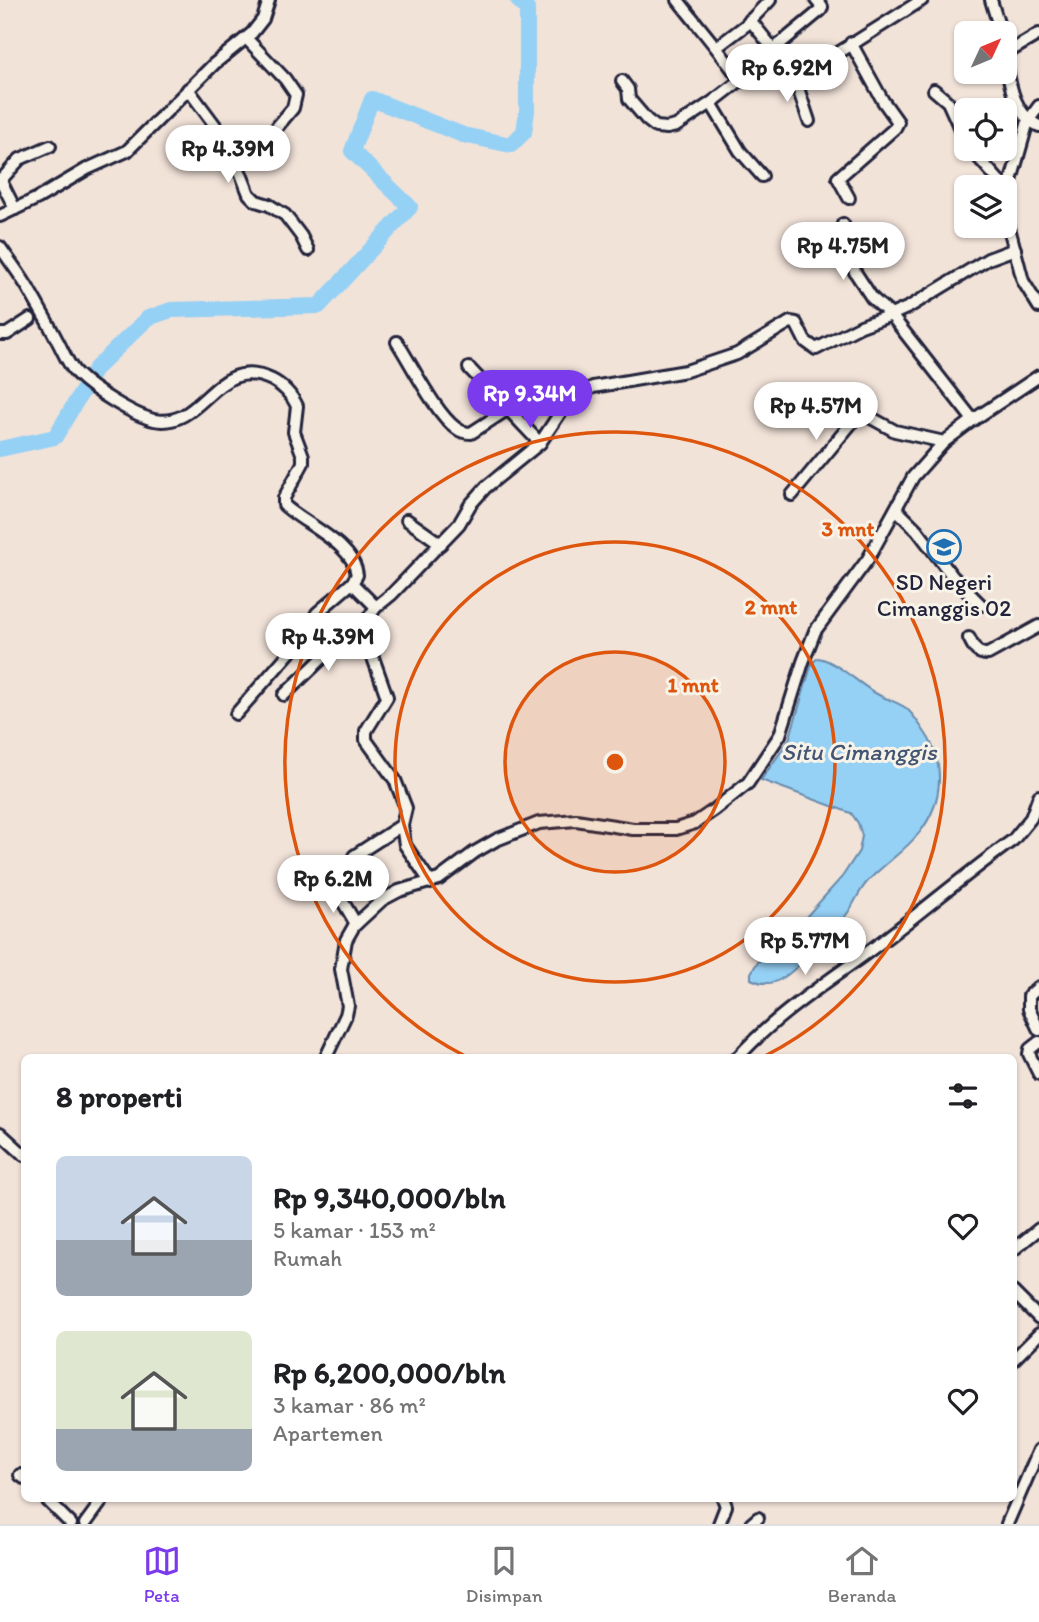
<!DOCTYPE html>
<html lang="id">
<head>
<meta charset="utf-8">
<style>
	:root { --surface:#fff; --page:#f2f2f2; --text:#202124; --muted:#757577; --line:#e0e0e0; --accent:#7c3aed }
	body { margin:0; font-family:Itim,sans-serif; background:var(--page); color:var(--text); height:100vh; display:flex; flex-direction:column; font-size:26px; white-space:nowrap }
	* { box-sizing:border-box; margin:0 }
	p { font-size:23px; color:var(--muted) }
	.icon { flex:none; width:38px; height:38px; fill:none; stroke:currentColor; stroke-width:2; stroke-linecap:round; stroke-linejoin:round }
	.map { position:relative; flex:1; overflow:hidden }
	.side { position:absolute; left:21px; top:1054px; width:996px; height:448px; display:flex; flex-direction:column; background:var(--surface); border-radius:10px; box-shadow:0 2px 5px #0004 }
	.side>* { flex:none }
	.needle { width:46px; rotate:46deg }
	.buttons { position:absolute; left:954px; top:21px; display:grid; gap:14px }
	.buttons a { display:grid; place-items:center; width:63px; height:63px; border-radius:10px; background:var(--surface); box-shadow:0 2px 5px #0004; font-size:35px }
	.price { position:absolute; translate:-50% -60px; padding:0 16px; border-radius:24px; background:#fff; color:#222; font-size:23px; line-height:46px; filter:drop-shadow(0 2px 4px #0008) }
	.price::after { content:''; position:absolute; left:50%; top:42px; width:21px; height:16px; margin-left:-10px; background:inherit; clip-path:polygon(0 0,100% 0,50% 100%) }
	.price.current { background:var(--accent); color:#fff }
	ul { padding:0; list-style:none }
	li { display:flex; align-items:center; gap:21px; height:175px; padding:0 35px }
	li span { display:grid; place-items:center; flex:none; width:196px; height:140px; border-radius:10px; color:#555 }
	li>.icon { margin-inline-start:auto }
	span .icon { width:84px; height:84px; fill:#fffc; stroke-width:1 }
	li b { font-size:30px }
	h2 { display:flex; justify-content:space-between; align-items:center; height:84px; padding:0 35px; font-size:30px }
	.menu { display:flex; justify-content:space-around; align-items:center; height:98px; border-top:2px solid var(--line); background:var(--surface); font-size:19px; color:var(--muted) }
	.menu a { display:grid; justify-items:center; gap:4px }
	.menu .current { color:var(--accent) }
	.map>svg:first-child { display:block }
	.water { fill:#95d0f5; stroke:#678aab; stroke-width:2 }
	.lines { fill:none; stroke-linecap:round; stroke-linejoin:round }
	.river { stroke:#95d0f5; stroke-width:16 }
	.street-casing { stroke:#22223b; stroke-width:16 }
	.street { stroke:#f7f3e8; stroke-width:10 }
	.ring { fill:none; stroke:#de560e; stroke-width:3.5 }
	.labels { text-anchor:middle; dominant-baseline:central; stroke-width:6; stroke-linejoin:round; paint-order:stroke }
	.poi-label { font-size:23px; fill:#22223b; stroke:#f7f3e8 }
	.water-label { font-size:24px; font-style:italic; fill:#445673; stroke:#f7f3e8 }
	.centre { fill:#de560e; stroke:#f7f3e8; stroke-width:3.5 }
	.ring-label { font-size:21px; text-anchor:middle; font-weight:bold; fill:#de560e; stroke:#f7f3e8; stroke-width:6; stroke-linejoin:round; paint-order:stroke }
</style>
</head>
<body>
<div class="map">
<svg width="1039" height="1524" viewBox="0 0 1039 1524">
	<rect width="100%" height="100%" fill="#f2e3d9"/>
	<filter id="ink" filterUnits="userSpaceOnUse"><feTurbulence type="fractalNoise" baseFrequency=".0143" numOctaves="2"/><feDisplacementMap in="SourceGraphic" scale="14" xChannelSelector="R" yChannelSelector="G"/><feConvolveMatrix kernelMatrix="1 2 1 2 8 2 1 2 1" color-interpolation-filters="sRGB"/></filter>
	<g filter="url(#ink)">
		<path class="water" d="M 818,658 C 835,660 860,685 877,694 C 886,699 897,702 906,708 C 913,714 917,721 922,728 C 946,760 944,801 920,832 C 905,851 885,863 869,880 C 860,889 856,900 849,911 C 840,925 795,972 781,979 C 771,985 761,984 751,979 L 751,973 L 757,963 L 806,917 L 842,877 L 859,851 L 862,836 L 858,823 L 851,813 L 761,780 L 789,740 L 811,666 L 813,662 Z"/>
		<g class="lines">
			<path class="river" d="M 0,449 L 55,437 L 96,368 L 148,318 L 171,310 L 319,306 L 410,207 L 352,151 L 372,99 L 463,135 L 511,145 L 524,132 L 527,111 L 527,9 L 518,0"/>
			<g class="street-casing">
				<g id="street">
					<path d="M 678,0 C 699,27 721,52 741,81"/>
					<path d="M 991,0 L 1001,33"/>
					<path d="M 750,20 L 771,46 L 775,48 L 821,10 L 822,7 L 816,0"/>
					<path d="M 246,38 L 285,79 L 296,95 L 293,108 L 277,127"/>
					<path d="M 717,47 L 746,25 L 770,0"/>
					<path d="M 1004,51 C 1009,77 1011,114 1039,126"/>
					<path d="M 1005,54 L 1039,34"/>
					<path d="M 794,76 L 809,121"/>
					<path d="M 622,81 L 628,89 L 629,99 L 647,120 L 656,127 L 667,128 L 676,126 L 711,103 L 755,69 C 774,67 789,81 808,72 L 922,0"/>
					<path d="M 188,89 L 229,144 L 249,194 L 256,201 L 269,205 L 285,215 L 301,236 L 308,250"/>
					<path d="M 934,90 L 948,102 L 966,142"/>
					<path d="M 711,103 L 740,151 L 762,176"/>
					<path d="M 1039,106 L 1028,121 L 1005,202 L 1008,224 L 1023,281 L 1039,307"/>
					<path d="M 971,149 L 1007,190"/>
					<path d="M 0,179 L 15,209"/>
					<path d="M 1,180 L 20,159 L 50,146"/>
					<path d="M 849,198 L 838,178 L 895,128 L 898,122 L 883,101 L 851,43"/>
					<path d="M 0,216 L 38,198 L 87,169 L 127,151 L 214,64 L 252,33 L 263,19 L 269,0"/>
					<path d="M 843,224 L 855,272 L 872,298 L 891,315 L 909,307 L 988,259 L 1015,249"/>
					<path d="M 0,247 C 11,263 23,278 32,295 C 41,311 50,326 58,342 C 64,353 68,365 77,374 C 93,390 133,415 154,420 C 204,430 215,353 272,380 C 282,385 292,395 297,406 L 294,432 L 303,456 L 303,463 L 284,498 L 284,505 C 304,524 354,544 357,575 L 352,583"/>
					<path d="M 0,334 L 7,334 L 30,319"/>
					<path d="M 397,342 C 412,365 436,414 456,428 C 461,432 465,433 471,433 L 508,409"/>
					<path d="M 469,368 L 540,443"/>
					<path d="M 792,495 L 859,414 L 864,414 L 895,431 L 944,442"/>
					<path d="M 896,509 L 917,530 L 953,577 L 981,605"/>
					<path d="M 407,520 L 441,544"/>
					<path d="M 969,638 C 974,648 976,654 988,654 L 1039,626"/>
					<path d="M 284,695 L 337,644 L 365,635"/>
					<path d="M 236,714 L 305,635 L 317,613 L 352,583 L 376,607"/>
					<path d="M 354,856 L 402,825"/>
					<path d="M 431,883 L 405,845 L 402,825 L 406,808 L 395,780 L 366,740 L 366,731 L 387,697 L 365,635 L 369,617 L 376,607 L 392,594 L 459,524 L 470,505 L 486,487 L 540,443 L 560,413 L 574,399 L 593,387 L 686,371 L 737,354 L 790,322 L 796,323 L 805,341 L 816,349 L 861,326 L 891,315 L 973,420"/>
					<path d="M 336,890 L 356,924"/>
					<path d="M 1039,987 L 1029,996 L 1029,1009 L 1039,1030"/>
					<path d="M 1039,1042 L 1030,1049 L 1029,1054 L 1039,1074"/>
					<path d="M 326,1057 L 346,1015 L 348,1006 L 341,969 L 346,940 L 354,926 L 382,900 L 399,891 L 439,879 L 475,852 L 496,840 L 539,823 L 576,820 L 633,829 L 676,829 L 695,823 L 714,810 L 748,783 L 780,735 L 803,662 L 815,631 L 868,559 L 913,477 L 944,442 L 973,420 L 1039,376"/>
					<path d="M 738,1057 C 776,1015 823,985 868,952 C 917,916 963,876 1013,840 L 1031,818 L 1039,796"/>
					<path d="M 0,1133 L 24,1155"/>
					<path d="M 1013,1250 L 1039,1229"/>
					<path d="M 1013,1292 L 1039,1318"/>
					<path d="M 1013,1360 L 1039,1334"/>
					<path d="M 20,1475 L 24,1478"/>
					<path d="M 45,1498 L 71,1524"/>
					<path d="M 85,1524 L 104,1498"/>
					<path d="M 719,1524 L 726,1506 L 723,1498"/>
					<path d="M 751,1524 L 758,1518"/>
					<path d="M 1007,1524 L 1039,1450"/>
				</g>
			</g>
			<use href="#street" class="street"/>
		</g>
	</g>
	<circle cx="615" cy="762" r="110" fill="#de560e" fill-opacity=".12"/>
	<g class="ring">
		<circle cx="615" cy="762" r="110"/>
		<circle cx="615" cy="762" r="220"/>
		<path d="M465 1056A330 330 0 1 1 765 1056"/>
	</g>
	<defs>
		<g id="school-ring" transform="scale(1.75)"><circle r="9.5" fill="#f7f3e8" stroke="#1f6fb2" stroke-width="1.5"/><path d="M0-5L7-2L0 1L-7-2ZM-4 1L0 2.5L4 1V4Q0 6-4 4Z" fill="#1f6fb2"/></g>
	</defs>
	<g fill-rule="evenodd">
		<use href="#school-ring" x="944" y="547"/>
	</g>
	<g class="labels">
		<g class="poi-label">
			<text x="944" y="582">SD Negeri<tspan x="944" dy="26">Cimanggis 02</tspan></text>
		</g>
		<g class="water-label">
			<text x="859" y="751">Situ Cimanggis</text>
		</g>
	</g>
	<circle cx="615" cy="762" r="10" class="centre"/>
	<g class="ring-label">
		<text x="848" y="536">3 mnt</text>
		<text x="771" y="614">2 mnt</text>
		<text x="693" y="692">1 mnt</text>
	</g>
</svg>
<div class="buttons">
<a><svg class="needle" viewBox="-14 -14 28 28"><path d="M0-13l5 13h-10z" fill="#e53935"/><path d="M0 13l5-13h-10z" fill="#757577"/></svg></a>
<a><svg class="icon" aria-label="locate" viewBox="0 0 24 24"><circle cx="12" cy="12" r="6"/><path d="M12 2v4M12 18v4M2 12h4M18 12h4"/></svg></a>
<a><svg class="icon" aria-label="layers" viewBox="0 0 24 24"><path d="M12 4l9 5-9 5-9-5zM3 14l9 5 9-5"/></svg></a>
</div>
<b class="price" style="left:787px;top:104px">Rp 6.92M</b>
<b class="price" style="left:228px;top:185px">Rp 4.39M</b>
<b class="price" style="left:843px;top:282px">Rp 4.75M</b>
<b class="price current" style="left:530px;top:430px">Rp 9.34M</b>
<b class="price" style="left:816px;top:442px">Rp 4.57M</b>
<b class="price" style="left:328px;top:673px">Rp 4.39M</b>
<b class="price" style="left:333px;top:915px">Rp 6.2M</b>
<b class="price" style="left:805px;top:977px">Rp 5.77M</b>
<section class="side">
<h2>8 properti<svg class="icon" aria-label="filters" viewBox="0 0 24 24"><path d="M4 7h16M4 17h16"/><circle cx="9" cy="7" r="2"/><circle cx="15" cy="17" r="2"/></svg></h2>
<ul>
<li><span style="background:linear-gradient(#c9d6e8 60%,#9aa5b1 0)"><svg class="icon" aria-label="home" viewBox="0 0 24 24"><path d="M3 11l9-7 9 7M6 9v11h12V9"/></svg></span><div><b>Rp 9,340,000/bln</b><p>5 kamar · 153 m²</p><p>Rumah</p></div><svg class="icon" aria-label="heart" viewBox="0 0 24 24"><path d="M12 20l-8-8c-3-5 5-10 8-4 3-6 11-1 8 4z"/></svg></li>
<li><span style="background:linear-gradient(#dfe7d0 70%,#9aa5b1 0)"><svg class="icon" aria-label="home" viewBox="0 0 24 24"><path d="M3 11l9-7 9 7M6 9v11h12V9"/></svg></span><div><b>Rp 6,200,000/bln</b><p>3 kamar · 86 m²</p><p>Apartemen</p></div><svg class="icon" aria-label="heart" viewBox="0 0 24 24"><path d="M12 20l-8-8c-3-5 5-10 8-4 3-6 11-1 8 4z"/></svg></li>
</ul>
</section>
</div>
<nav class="menu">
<a class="current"><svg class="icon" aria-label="map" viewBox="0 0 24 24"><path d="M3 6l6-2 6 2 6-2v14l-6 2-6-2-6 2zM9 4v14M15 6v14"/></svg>Peta</a>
<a><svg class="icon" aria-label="saved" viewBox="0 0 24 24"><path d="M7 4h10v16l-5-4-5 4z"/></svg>Disimpan</a>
<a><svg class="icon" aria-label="home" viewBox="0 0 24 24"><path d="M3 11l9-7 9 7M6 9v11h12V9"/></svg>Beranda</a>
</nav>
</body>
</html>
